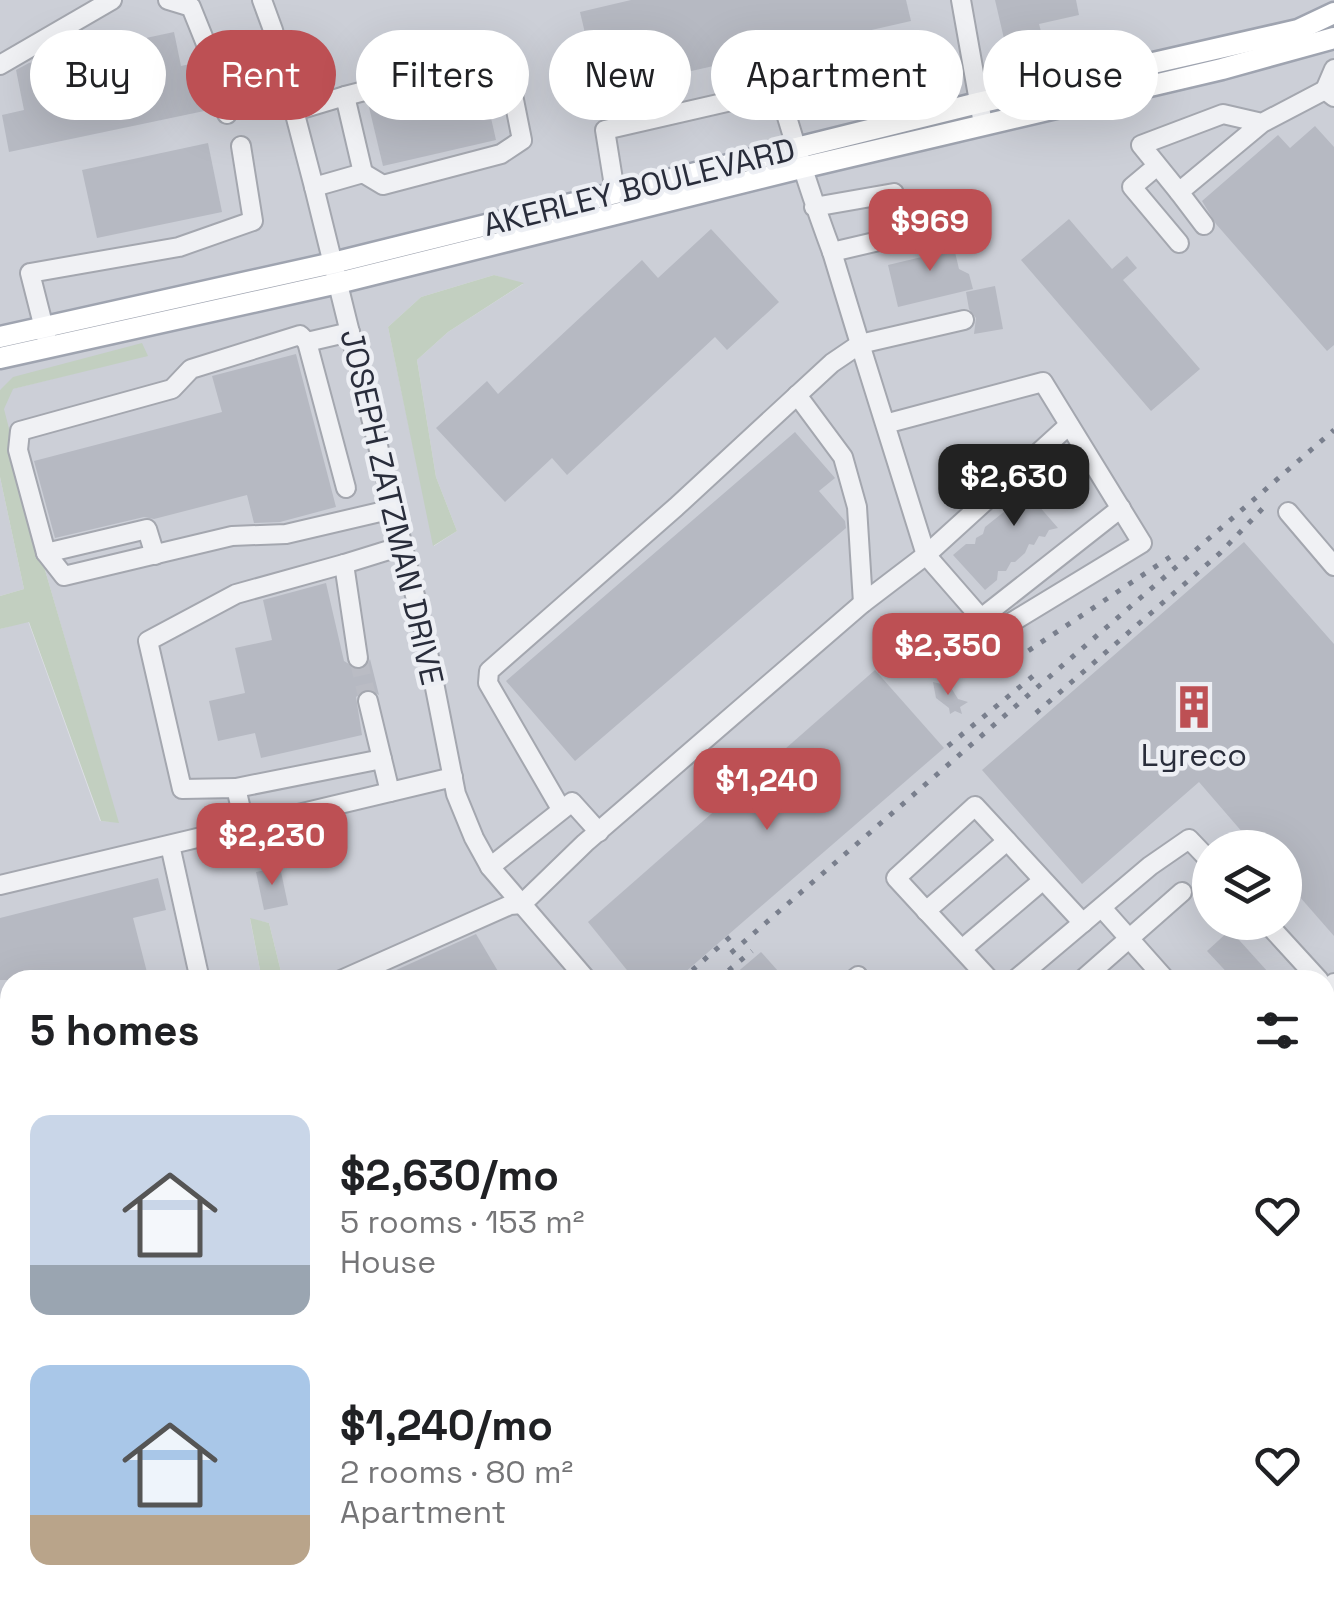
<!DOCTYPE html>
<html lang="en">
<head>
<meta charset="utf-8">
<style>
	:root { --surface:#fff; --page:#f6f6f6; --text:#202124; --muted:#757577; --accent:#bd5054 }
	body { margin:0; font-family:"Space Grotesk",sans-serif; background:var(--page); color:var(--text); height:100vh; display:flex; flex-direction:column; font-size:38px; white-space:nowrap }
	* { box-sizing:border-box; margin:0 }
	p { font-size:32px; color:var(--muted) }
	.icon { flex:none; width:55px; height:55px; fill:none; stroke:currentColor; stroke-width:2; stroke-linecap:round; stroke-linejoin:round }
	.map { position:relative; flex:1; overflow:hidden }
	.details { position:absolute; left:0px; top:970px; width:1335px; height:640px; display:flex; flex-direction:column; background:var(--surface); border-radius:30px 30px 0 0; box-shadow:0 10px 40px #0002 }
	.details>* { flex:none }
	.hud { position:absolute; left:30px; top:30px; width:1275px; height:90px; display:flex; gap:20px }
	.fabs { position:absolute; left:1192px; top:830px; display:grid; gap:20px }
	.fabs a { display:grid; place-items:center; width:110px; height:110px; border-radius:50%; background:var(--surface); box-shadow:0 10px 40px #0002; font-size:50px }
	.price { position:absolute; translate:-50% -85px; padding:0 22px; border-radius:20px; background:var(--accent); color:#fff; font-size:32px; line-height:65px; filter:drop-shadow(0 2px 5px #0008) }
	.price::after { content:''; position:absolute; left:50%; top:60px; width:30px; height:22px; margin-left:-15px; background:inherit; clip-path:polygon(0 0,100% 0,50% 100%) }
	.price.on { background:#222; color:#fff }
	ul { padding:0; list-style:none }
	li { display:flex; align-items:center; gap:30px; height:250px; padding:0 30px }
	li span { display:grid; place-items:center; flex:none; width:280px; height:200px; border-radius:20px; color:#555 }
	li>.icon { margin-inline-start:auto }
	span .icon { width:120px; height:120px; fill:#fffc; stroke-width:1 }
	li b { font-size:42px }
	h2 { display:flex; justify-content:space-between; align-items:center; height:120px; padding:0 30px; font-size:42px }
	.tag { padding:0 35px; border-radius:45px; background:var(--surface); box-shadow:0 10px 40px #0002; font-size:35px; line-height:90px }
	.tag.on { background:var(--accent); color:#fff }
	.map>svg:first-child { display:block }
	.built { fill:#cccfd7; fill-rule:evenodd }
	.green { fill:#c2cfc0 }
	.building { fill:#b6b9c2 }
	.lines { fill:none; stroke-linecap:round; stroke-linejoin:round }
	.minor-tunnel { stroke:#babcc4; stroke-width:18; stroke-dasharray:18 9; stroke-linecap:butt }
	.minor-casing { stroke:#a4a7af; stroke-width:22 }
	.major-casing { stroke:#9fa4b0; stroke-width:25 }
	.minor { stroke:#f0f1f4; stroke-width:18 }
	.major { stroke:#fff; stroke-width:20 }
	.rail { stroke:#797f8d; stroke-width:5; stroke-dasharray:5 10; stroke-linecap:butt }
	.labels { text-anchor:middle; dominant-baseline:central; stroke-width:9; stroke-linejoin:round; paint-order:stroke }
	.street-label { font-size:32px; fill:#292d3b; stroke:#edeff4 }
	.poi-label { font-size:32px; fill:#292d3b; stroke:#edeff4 }
</style>
</head>
<body>
<div class="map">
<svg width="1334" height="1610" viewBox="0 0 1334 1610">
	<rect width="100%" height="100%" fill="#dee0e6"/>
	<g class="built">
		<path d="M 0,0 L 1334,0 L 1334,1569 L 1325,1568 L 1325,980 L 283,980 L 269,923 L 250,919 L 262,980 L 10,980 L 10,1146 L 0,1147 L 0,629 L 28,621 L 100,821 L 118,822 L 45,570 L 3,409 L 12,389 L 148,355 L 0,390 ZM 494,275 L 523,284 L 448,332 L 417,360 L 436,477 L 457,531 L 434,546 L 388,327 L 421,297 ZM 1210,848 L 1285,848 L 1285,922 L 1210,922 Z"/>
		<path d="M 0,477 L 24,589 L 0,596 Z"/>
		<path d="M 0,1460 L 10,1502 L 10,1600 L 33,1600 L 35,1610 L 0,1610 Z"/>
		<path d="M 85,1600 L 693,1600 L 680,1610 L 87,1610 Z"/>
		<path d="M 775,1600 L 1012,1600 L 998,1610 L 784,1610 Z"/>
	</g>
	<g class="green">
		<path d="M 494,275 L 524,283 L 448,332 L 417,360 L 436,477 L 457,531 L 433,546 L 388,327 L 421,297 Z"/>
		<path d="M 142,343 L 148,356 L 13,389 L 4,409 L 45,570 L 119,823 L 101,821 L 29,622 L 0,629 L 0,596 L 24,589 L 0,477 L 0,390 L 13,377 Z"/>
		<path d="M 250,918 L 269,923 L 283,980 L 262,980 Z"/>
		<path d="M 10,1146 L 10,1252 L 7,1254 L 10,1268 L 10,1502 L 0,1460 L 0,1147 Z"/>
		<path d="M 1325,1568 L 1334,1569 L 1334,1610 L 998,1610 L 1012,1600 L 1325,1600 Z"/>
		<path d="M 33,1600 L 85,1600 L 87,1610 L 35,1610 Z"/>
		<path d="M 693,1600 L 775,1600 L 784,1610 L 680,1610 Z"/>
	</g>
	<g class="building">
		<path d="M 631,0 L 906,0 L 911,21 L 599,92 L 580,12 Z"/>
		<path d="M 995,0 L 1076,0 L 1079,15 L 1039,24 L 1042,35 L 1005,43 Z"/>
		<path d="M 174,32 L 181,66 L 199,62 L 209,110 L 9,152 L 2,115 L 24,110 L 16,70 L 29,63 Z"/>
		<path d="M 481,74 L 496,140 L 383,166 L 368,103 Z"/>
		<path d="M 1315,126 L 1334,147 L 1334,345 L 1327,351 L 1216,224 L 1202,201 L 1278,135 L 1290,148 Z"/>
		<path d="M 208,143 L 222,212 L 97,238 L 82,170 Z"/>
		<path d="M 1069,219 L 1112,269 L 1127,256 L 1137,268 L 1123,280 L 1200,369 L 1151,411 L 1021,260 Z"/>
		<path d="M 711,229 L 779,302 L 727,350 L 715,337 L 567,475 L 552,458 L 505,502 L 436,428 L 487,381 L 498,394 L 642,260 L 658,278 Z"/>
		<path d="M 950,231 L 959,269 L 969,274 L 973,289 L 898,307 L 888,265 L 930,255 L 928,244 L 931,237 Z"/>
		<path d="M 995,286 L 1003,329 L 974,334 L 976,318 L 969,309 L 966,292 Z"/>
		<path d="M 296,354 L 336,507 L 280,522 L 254,523 L 247,495 L 154,519 L 144,517 L 55,538 L 34,461 L 222,412 L 212,376 Z"/>
		<path d="M 795,432 L 835,478 L 819,491 L 845,521 L 846,528 L 575,761 L 506,681 Z"/>
		<path d="M 1057,453 L 1075,473 L 1038,505 L 1058,528 L 1049,530 L 1045,537 L 1039,536 L 1034,545 L 1029,544 L 1025,553 L 1015,562 L 1011,562 L 1006,571 L 998,571 L 997,580 L 985,590 L 953,555 L 966,544 L 975,544 L 976,538 L 983,534 L 985,527 L 1005,511 L 1013,510 L 1014,502 L 1020,503 L 1025,494 L 1046,488 L 1034,474 Z"/>
		<path d="M 1244,542 L 1334,644 L 1334,936 L 1285,880 L 1285,848 L 1256,848 L 1199,782 L 1082,884 L 982,770 Z"/>
		<path d="M 326,583 L 344,661 L 359,670 L 366,667 L 370,659 L 379,695 L 366,689 L 356,697 L 362,735 L 261,758 L 255,733 L 218,741 L 209,701 L 245,693 L 235,648 L 272,640 L 263,600 Z"/>
		<path d="M 875,670 L 944,748 L 676,980 L 635,980 L 588,922 Z"/>
		<path d="M 933,682 L 950,686 L 958,699 L 968,702 L 960,707 L 962,714 L 955,711 L 950,714 L 949,708 L 936,698 Z"/>
		<path d="M 280,867 L 288,905 L 264,910 L 256,872 Z"/>
		<path d="M 158,878 L 166,910 L 133,918 L 149,980 L 0,980 L 0,918 Z"/>
		<path d="M 1230,930 L 1268,972 L 1259,980 L 1234,980 L 1207,951 Z"/>
		<path d="M 476,934 L 499,973 L 487,980 L 374,980 Z"/>
		<path d="M 761,952 L 786,980 L 728,980 Z"/>
	</g>
	<g class="lines">
		<path class="minor-tunnel" d="M 358,658 L 368,701"/>
		<g class="minor-casing">
			<g id="minor">
				<path d="M 168,0 L 191,7 L 212,59 L 227,114"/>
				<path d="M 262,0 L 273,30 L 314,187 L 424,632 L 456,794 L 474,838 L 490,867 L 587,980"/>
				<path d="M 961,0 L 983,124"/>
				<path d="M 0,65 L 112,0"/>
				<path d="M 1334,69 L 1325,90 L 1334,97"/>
				<path d="M 779,90 C 795,145 812,199 832,252 L 909,234 L 894,193 L 814,207"/>
				<path d="M 295,111 L 345,96 L 363,173"/>
				<path d="M 1262,123 L 1223,114 L 1141,145 L 1179,192 L 1262,123 L 1325,90"/>
				<path d="M 1157,166 L 1132,187 L 1179,243"/>
				<path d="M 314,187 L 363,173 L 383,185 L 501,154 L 522,140 L 505,55 L 345,96"/>
				<path d="M 615,192 L 605,130 L 923,57"/>
				<path d="M 1179,192 L 1204,225"/>
				<path d="M 832,252 L 860,344 L 964,320"/>
				<path d="M 47,340 L 30,273 L 179,247 L 253,221 L 241,146"/>
				<path d="M 307,342 L 300,335 L 191,369 L 172,389 L 20,431 L 18,450 L 46,553 L 64,576 L 232,536 L 286,534 L 393,509"/>
				<path d="M 797,395 L 843,457 L 857,507 L 863,603"/>
				<path d="M 346,488 L 307,342 L 350,332"/>
				<path d="M 1288,512 L 1334,566"/>
				<path d="M 46,553 L 147,529 L 155,555"/>
				<path d="M 980,619 L 1121,508"/>
				<path d="M 358,658 L 344,564 L 402,546"/>
				<path d="M 368,701 L 382,759"/>
				<path d="M 236,788 L 382,759 L 390,792"/>
				<path d="M 561,809 L 488,683 L 489,671 L 676,507 L 832,363 L 860,344 L 926,555 L 994,633 L 1142,543 L 1043,382 L 885,424"/>
				<path d="M 245,826 L 236,788 L 182,789 L 148,641 L 236,594 L 344,564"/>
				<path d="M 170,845 L 200,980"/>
				<path d="M 490,867 L 572,802 L 599,832"/>
				<path d="M 0,885 L 453,777"/>
				<path d="M 1102,908 L 1166,980"/>
				<path d="M 926,911 L 1007,841"/>
				<path d="M 1266,922 L 1319,980"/>
				<path d="M 962,949 L 1042,881"/>
				<path d="M 341,980 L 510,905 L 522,904 L 585,843 L 863,603 L 926,555 L 1069,425"/>
				<path d="M 853,980 L 858,976 L 861,980"/>
				<path d="M 990,980 L 896,878 L 975,806 L 1083,923"/>
				<path d="M 1015,980 L 1150,866 L 1189,839 L 1210,861"/>
				<path d="M 1082,980 L 1182,892"/>
				<path d="M 1325,991 L 1334,983"/>
				<path d="M 0,1473 L 10,1517"/>
				<path d="M 16,1610 L 30,1607 L 29,1600"/>
				<path d="M 209,1610 L 224,1600"/>
			</g>
		</g>
		<g class="major-casing">
			<g id="major">
				<path d="M 0,337 L 333,263 L 978,103 L 1298,30 L 1334,13"/>
				<path d="M 0,358 L 338,283 L 801,168 L 1222,69 L 1334,38"/>
			</g>
		</g>
		<use href="#minor" class="minor"/>
		<use href="#major" class="major"/>
		<g class="rail">
			<path d="M 1016,659 L 1170,557"/>
			<path d="M 1036,713 L 1220,553 L 1266,505"/>
			<path d="M 948,746 L 1033,676"/>
			<path d="M 731,953 L 1334,430"/>
			<path d="M 681,980 L 737,931"/>
			<path d="M 717,980 L 752,951"/>
			<path d="M 1325,1029 L 1334,1021"/>
			<path d="M 651,1610 L 664,1600"/>
		</g>
	</g>
	<defs>
		<g id="building-bare" transform="scale(3.45)"><path d="M-4-6H4V6H1V3H-1V6H-4ZM-2.5-4.3h1.7v1.8h-1.7ZM.8-4.3h1.7v1.8H.8ZM-2.5-1h1.7V.8h-1.7ZM.8-1h1.7V.8H.8Z" fill="#bd5054" stroke="#edeff4" stroke-width="2.5" paint-order="stroke"/></g>
	</defs>
	<g fill-rule="evenodd">
		<use href="#building-bare" x="1194" y="707"/>
	</g>
	<g class="labels">
		<g class="street-label">
			<text transform="translate(639 187) rotate(-14)">AKERLEY BOULEVARD</text>
			<text transform="translate(392 507) rotate(77)">JOSEPH ZATZMAN DRIVE</text>
		</g>
		<g class="poi-label">
			<text x="1194" y="755">Lyreco</text>
		</g>
	</g>
</svg>
<div class="fabs">
<a><svg class="icon" aria-label="layers" viewBox="0 0 24 24"><path d="M12 4l9 5-9 5-9-5zM3 14l9 5 9-5"/></svg></a>
</div>
<b class="price" style="left:930px;top:274px">$969</b>
<b class="price on" style="left:1014px;top:529px">$2,630</b>
<b class="price" style="left:948px;top:698px">$2,350</b>
<b class="price" style="left:767px;top:833px">$1,240</b>
<b class="price" style="left:272px;top:888px">$2,230</b>
<div class="hud">
<a class="tag">Buy</a>
<a class="tag on">Rent</a>
<a class="tag">Filters</a>
<a class="tag">New</a>
<a class="tag">Apartment</a>
<a class="tag">House</a>
</div>
<section class="details">
<h2>5 homes<svg class="icon" aria-label="filters" viewBox="0 0 24 24"><path d="M4 7h16M4 17h16"/><circle cx="9" cy="7" r="2"/><circle cx="15" cy="17" r="2"/></svg></h2>
<ul>
<li><span style="background:linear-gradient(#c9d6e8 75%,#9aa5b1 0)"><svg class="icon" aria-label="home" viewBox="0 0 24 24"><path d="M3 11l9-7 9 7M6 9v11h12V9"/></svg></span><div><b>$2,630/mo</b><p>5 rooms · 153 m²</p><p>House</p></div><svg class="icon" aria-label="heart" viewBox="0 0 24 24"><path d="M12 20l-8-8c-3-5 5-10 8-4 3-6 11-1 8 4z"/></svg></li>
<li><span style="background:linear-gradient(#a9c7e8 75%,#b9a48a 0)"><svg class="icon" aria-label="home" viewBox="0 0 24 24"><path d="M3 11l9-7 9 7M6 9v11h12V9"/></svg></span><div><b>$1,240/mo</b><p>2 rooms · 80 m²</p><p>Apartment</p></div><svg class="icon" aria-label="heart" viewBox="0 0 24 24"><path d="M12 20l-8-8c-3-5 5-10 8-4 3-6 11-1 8 4z"/></svg></li>
</ul>
</section>
</div>
</body>
</html>
